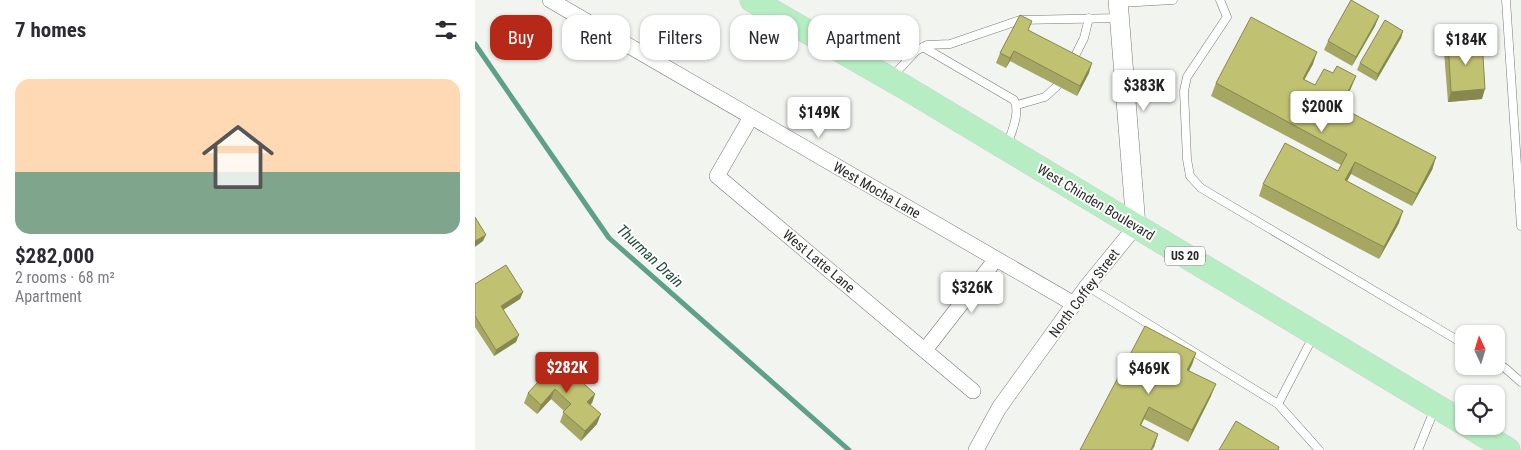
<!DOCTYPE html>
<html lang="en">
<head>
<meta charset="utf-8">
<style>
	:root { --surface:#fff; --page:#f7f7f7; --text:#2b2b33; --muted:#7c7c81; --accent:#b62919 }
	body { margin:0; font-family:"Roboto Condensed",sans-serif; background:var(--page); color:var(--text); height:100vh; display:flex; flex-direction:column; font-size:19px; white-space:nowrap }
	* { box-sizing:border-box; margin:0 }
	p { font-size:16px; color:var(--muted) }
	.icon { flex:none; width:28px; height:28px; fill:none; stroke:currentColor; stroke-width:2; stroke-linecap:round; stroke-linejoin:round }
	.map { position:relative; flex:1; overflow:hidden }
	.side { display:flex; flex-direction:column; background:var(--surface); width:475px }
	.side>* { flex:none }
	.guide { position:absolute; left:15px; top:15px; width:475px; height:45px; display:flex; gap:10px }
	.needle { width:32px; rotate:356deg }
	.fabs { position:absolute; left:980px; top:325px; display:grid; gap:10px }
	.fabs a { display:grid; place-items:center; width:50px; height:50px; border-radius:10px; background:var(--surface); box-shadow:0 1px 4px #0004; font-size:25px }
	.price { position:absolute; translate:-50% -42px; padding:0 11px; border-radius:5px; background:#fff; color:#222; font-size:16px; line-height:32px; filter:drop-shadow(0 1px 2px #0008) }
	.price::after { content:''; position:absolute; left:50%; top:30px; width:15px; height:11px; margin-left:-8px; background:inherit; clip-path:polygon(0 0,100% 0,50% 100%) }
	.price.active { background:var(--accent); color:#fff }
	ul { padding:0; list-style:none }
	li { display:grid; align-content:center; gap:10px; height:265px; padding:0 15px }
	li span { display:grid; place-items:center; height:155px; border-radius:15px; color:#555 }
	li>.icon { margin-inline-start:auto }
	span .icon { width:90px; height:90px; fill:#fffc; stroke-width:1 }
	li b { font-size:21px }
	h2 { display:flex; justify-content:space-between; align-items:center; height:60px; padding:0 15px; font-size:21px }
	.chip { padding:0 18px; border-radius:15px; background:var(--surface); box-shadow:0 1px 4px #0004; font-size:18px; line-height:45px }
	.chip.active { background:var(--accent); color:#fff }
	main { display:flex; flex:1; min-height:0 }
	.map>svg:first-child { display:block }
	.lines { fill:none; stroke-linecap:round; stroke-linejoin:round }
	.stream { stroke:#5ea089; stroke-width:5 }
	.service-casing { stroke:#787a76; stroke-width:9 }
	.minor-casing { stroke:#787a76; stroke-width:16 }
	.tertiary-casing { stroke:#787a76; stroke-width:20 }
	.primary-casing { stroke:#d0d0d0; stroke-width:25 }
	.service { stroke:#fff; stroke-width:8 }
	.minor { stroke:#fff; stroke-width:15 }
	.tertiary { stroke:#fff; stroke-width:19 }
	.primary { stroke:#b7edc2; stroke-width:24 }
	.wall { fill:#a5a762 }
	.shaded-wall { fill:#868850 }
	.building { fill:#c0c272; stroke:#868850 }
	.labels { text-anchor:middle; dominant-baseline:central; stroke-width:4; stroke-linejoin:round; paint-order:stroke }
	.shield { fill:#fff; stroke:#696a68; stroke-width:1 }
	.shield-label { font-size:12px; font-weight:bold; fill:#292a28 }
	.street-label { font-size:14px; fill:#292a28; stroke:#fff }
	.water-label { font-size:15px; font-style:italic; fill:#204a3c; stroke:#fff }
</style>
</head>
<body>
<main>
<section class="side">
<h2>7 homes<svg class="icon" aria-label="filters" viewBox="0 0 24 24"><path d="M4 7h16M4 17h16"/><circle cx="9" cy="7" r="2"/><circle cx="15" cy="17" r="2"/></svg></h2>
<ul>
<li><span style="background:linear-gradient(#ffd9b3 60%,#7fa58c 0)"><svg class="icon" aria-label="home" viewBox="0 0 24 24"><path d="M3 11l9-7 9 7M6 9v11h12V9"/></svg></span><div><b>$282,000</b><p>2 rooms · 68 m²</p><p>Apartment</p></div></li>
</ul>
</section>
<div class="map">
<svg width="1046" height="450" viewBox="0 0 1046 450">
	<rect width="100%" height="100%" fill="#f2f4f0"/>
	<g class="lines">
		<path class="stream" d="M 0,44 L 134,238 L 374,450"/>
		<g class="service-casing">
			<g id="service">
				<path d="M 745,0 L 752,17 L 712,77 L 709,91 L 712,159 L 715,176 L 726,188 L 989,344"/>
				<path d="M 1031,0 L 1046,226"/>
				<path d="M 644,3 L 698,0"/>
				<path d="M 448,47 L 539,100 C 546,112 536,133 532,146"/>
				<path d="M 597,62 L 609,38 L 614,18"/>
				<path d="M 417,77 L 441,51 L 452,45 L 475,44 L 545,20 L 645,18"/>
				<path d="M 542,105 L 570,97 L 582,86"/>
				<path d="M 612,286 L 803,404 L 844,450"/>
				<path d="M 1021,363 L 1030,368 L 1046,382"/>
				<path d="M 803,404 L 839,335"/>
				<path d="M 943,450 L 960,408"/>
			</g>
		</g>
		<g class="minor-casing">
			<g id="minor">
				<path d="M 75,0 L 599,304"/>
				<path d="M 276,117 L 242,176 L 498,391"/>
				<path d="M 450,350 L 521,259"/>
				<path d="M 501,450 L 524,408 L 612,286 L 661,226"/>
			</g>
		</g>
		<g class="tertiary-casing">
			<path id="tertiary" d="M 643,0 L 661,226"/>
		</g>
		<g class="primary-casing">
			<g id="primary">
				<path d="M 277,0 L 431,88 L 989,423"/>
				<path d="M 994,426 L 1033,450"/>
			</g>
		</g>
		<use href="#service" class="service"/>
		<use href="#minor" class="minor"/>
		<use href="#tertiary" class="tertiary"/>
		<use href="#primary" class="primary"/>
	</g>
	<g class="wall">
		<path d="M 904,16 L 900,26 L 877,66 L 849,50 L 853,41 Z"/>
		<path d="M 554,30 L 614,73 L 602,96 L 535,61 L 531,68 L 521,63 L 525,53 Z"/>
		<path d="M 928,31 L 926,38 L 901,81 L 882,70 L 885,63 Z"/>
		<path d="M 973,42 L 1007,99 L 973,102 L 969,52 Z"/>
		<path d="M 838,64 L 829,80 L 840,85 L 858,73 L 881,76 L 876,88 L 866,108 L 961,157 L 957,170 L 937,206 L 876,174 L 872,181 L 924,223 L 904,259 L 784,196 L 788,184 L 863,171 L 866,165 L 736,96 L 741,83 Z"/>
		<path d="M 0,284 L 48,292 L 45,299 L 28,310 L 41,342 L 19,356 L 0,327 Z"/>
		<path d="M 721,353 L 714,370 L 736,396 L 713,442 L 669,419 L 666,425 L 683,434 L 679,447 L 605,450 Z"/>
		<path d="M 83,360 L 120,394 L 117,403 L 115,405 L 122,424 L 106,441 L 85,422 L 89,411 L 76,399 L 62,414 L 49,403 L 53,393 Z"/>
	</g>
	<g class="shaded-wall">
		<path d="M 904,16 L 900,26 L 877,66 L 881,57 Z"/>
		<path d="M 928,31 L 926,38 L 901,81 L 903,74 Z"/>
		<path d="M 539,51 L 535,61 L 531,68 L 535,58 Z"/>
		<path d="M 842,52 L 838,64 L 823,91 L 828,79 Z"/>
		<path d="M 617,63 L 614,73 L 602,96 L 605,86 Z"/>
		<path d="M 881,76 L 876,88 L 860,119 L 865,107 Z"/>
		<path d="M 1010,89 L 1007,99 L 973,102 L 976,92 Z"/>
		<path d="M 961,157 L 957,170 L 937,206 L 942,194 Z"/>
		<path d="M 880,162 L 876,174 L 866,192 L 870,180 Z"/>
		<path d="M 928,211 L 924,223 L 904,259 L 909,247 Z"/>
		<path d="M 11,235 L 8,241 L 0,247 L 0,241 Z"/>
		<path d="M 48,292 L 45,299 L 23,313 L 26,306 Z"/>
		<path d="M 44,335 L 41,342 L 19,356 L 21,350 Z"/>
		<path d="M 721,353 L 717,365 L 708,382 L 712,370 Z"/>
		<path d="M 741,384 L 736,396 L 713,442 L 717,430 Z"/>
		<path d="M 80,389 L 76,399 L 62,414 L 66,405 Z"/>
		<path d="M 120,394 L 117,403 L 109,412 L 112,402 Z"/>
		<path d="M 674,407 L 669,419 L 660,437 L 665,425 Z"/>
		<path d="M 126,414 L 122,424 L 106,441 L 110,431 Z"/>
		<path d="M 683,434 L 679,447 L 677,450 L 676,450 Z"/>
	</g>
	<g class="building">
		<path d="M 876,0 L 904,16 L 881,57 L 853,41 Z"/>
		<path d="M 545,15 L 557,21 L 553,30 L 617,63 L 605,86 L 539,51 L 535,58 L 525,53 Z"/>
		<path d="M 776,17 L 842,52 L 828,79 L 840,85 L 849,69 L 858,73 L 862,66 L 881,76 L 865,107 L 961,157 L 942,194 L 880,162 L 870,180 L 928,211 L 909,247 L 788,184 L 810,143 L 863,171 L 872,154 L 741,83 Z"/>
		<path d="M 910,20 L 928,31 L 903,74 L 885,63 Z"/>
		<path d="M 1007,40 L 1010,89 L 976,92 L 973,42 Z"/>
		<path d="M 0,217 L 11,235 L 0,241 Z"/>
		<path d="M 31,265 L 48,292 L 26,306 L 44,335 L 21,350 L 0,316 L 0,284 Z"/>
		<path d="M 670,326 L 721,353 L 712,370 L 741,384 L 717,430 L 674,407 L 665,425 L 683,434 L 676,450 L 605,450 Z"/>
		<path d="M 83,360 L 120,394 L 112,402 L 126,414 L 110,431 L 88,412 L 96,404 L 80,389 L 66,405 L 53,393 Z"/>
		<path d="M 761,421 L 804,447 L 803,450 L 744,450 Z"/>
	</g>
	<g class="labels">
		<rect class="shield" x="690" y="246.5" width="40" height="19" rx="4"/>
		<g class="shield-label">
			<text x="710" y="256">US 20</text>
		</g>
		<g class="street-label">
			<text transform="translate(402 190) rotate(30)">West Mocha Lane</text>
			<text transform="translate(621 202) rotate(31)">West Chinden Boulevard</text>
			<text transform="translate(344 261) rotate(40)">West Latte Lane</text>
			<text transform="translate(609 293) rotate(-53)">North Coffey Street</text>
		</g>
		<g class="water-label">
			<text transform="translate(175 256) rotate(43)">Thurman Drain</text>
		</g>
	</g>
</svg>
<div class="fabs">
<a><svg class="needle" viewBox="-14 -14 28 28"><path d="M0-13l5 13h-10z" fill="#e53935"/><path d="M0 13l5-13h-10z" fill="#7c7c81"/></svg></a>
<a><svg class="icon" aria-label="locate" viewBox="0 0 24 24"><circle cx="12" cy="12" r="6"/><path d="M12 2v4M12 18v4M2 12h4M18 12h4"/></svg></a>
</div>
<b class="price" style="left:991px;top:66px">$184K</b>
<b class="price" style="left:669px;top:112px">$383K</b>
<b class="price" style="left:847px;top:133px">$200K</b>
<b class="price" style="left:344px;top:139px">$149K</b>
<b class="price" style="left:497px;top:314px">$326K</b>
<b class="price active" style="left:92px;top:394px">$282K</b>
<b class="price" style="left:674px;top:395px">$469K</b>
<div class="guide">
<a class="chip active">Buy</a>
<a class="chip">Rent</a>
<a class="chip">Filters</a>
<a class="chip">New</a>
<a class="chip">Apartment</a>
</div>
</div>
</main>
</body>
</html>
